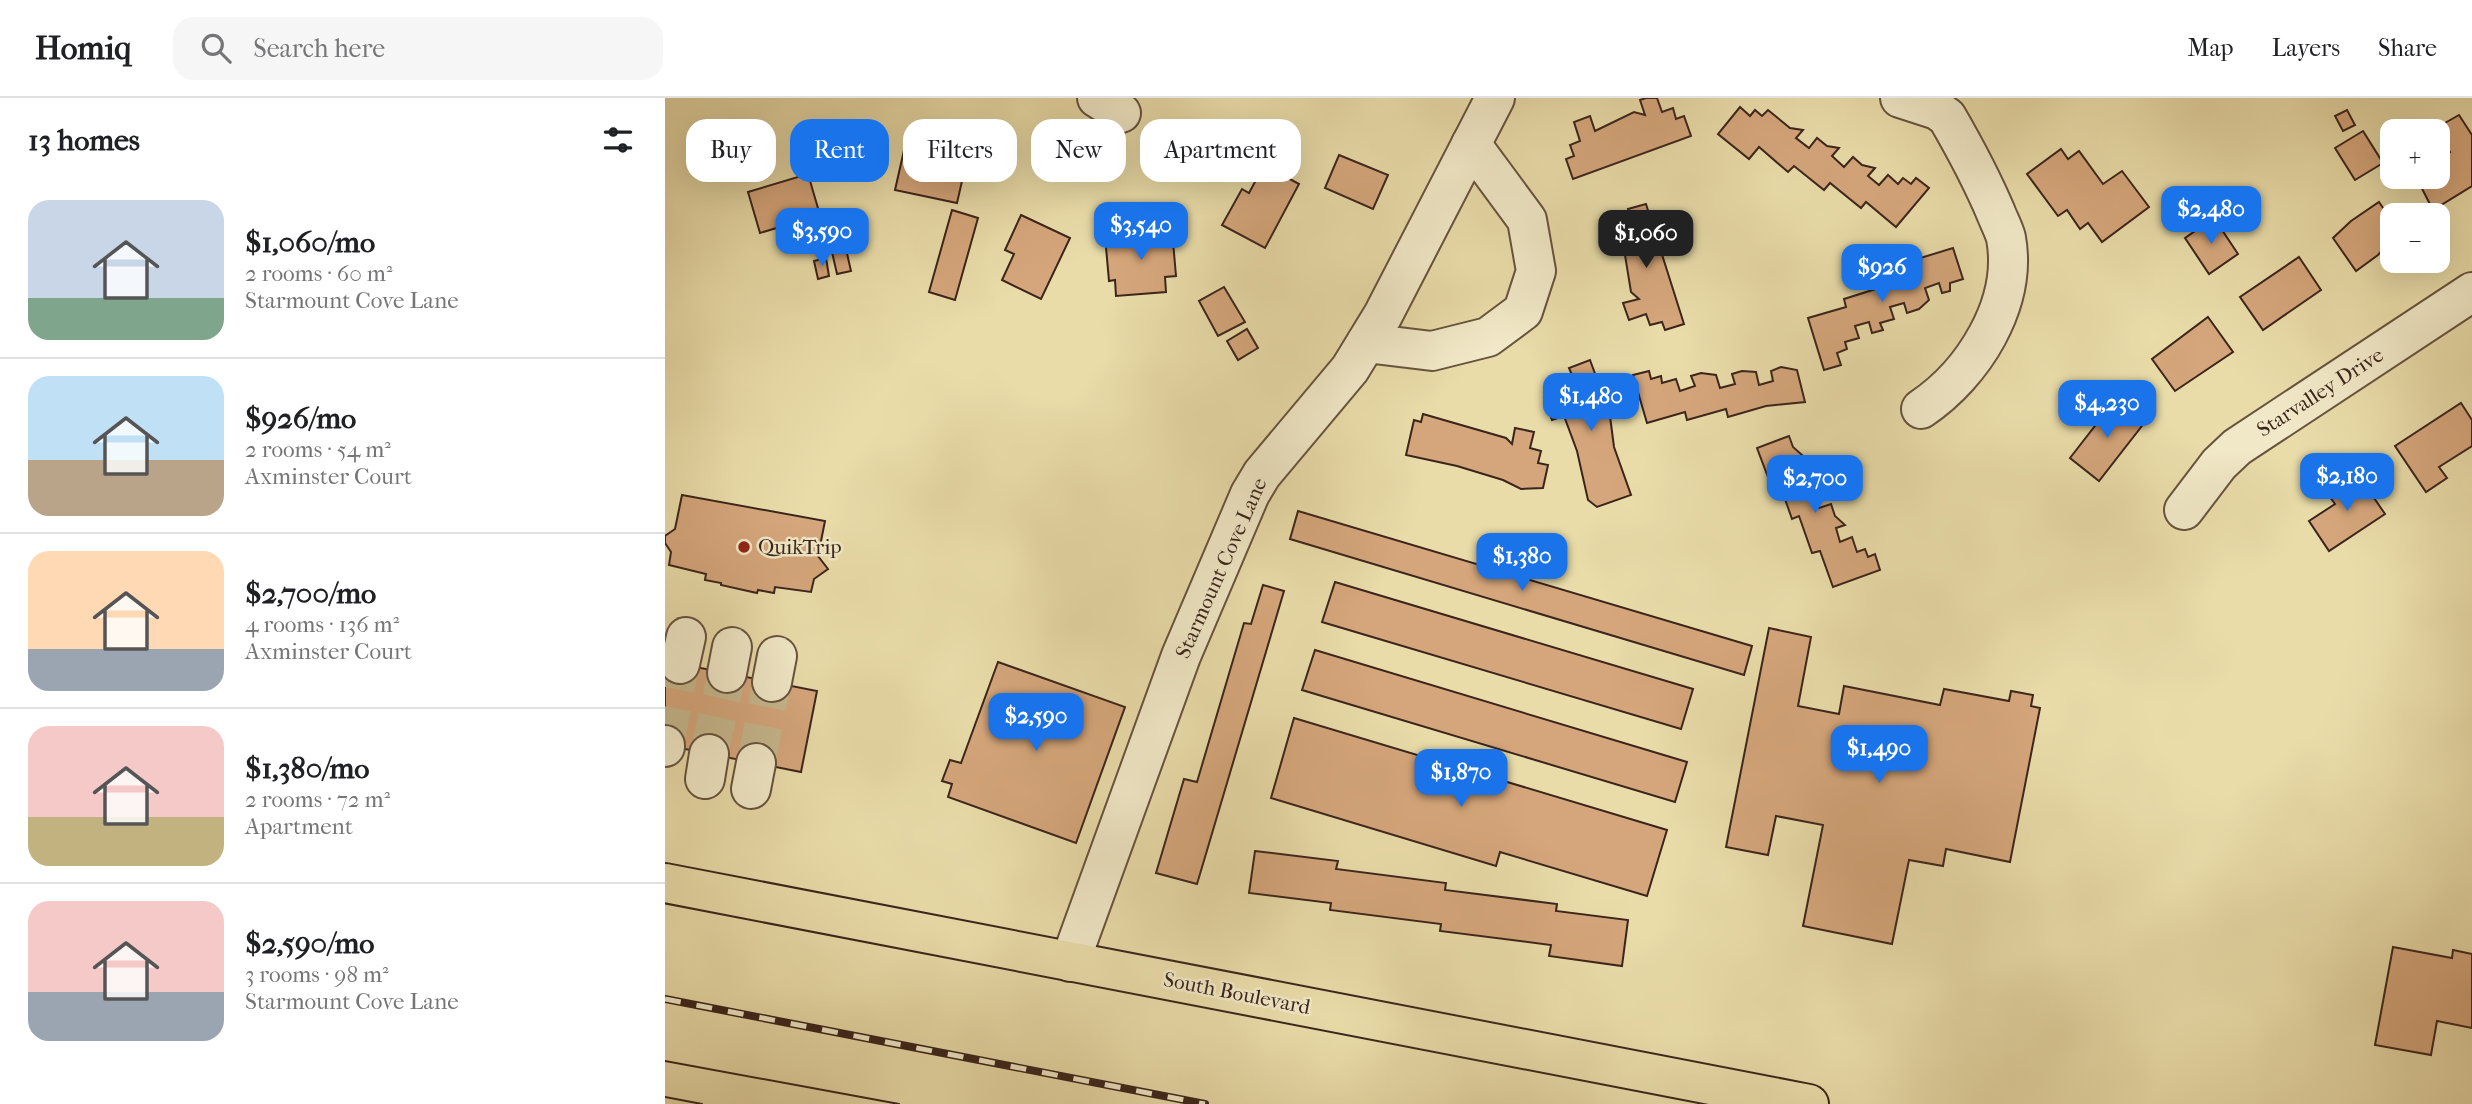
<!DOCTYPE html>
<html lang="en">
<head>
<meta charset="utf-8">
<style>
	:root { --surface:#fff; --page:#f6f6f6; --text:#202124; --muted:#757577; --line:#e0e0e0; --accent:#1a73e8 }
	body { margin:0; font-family:"IM FELL French Canon",serif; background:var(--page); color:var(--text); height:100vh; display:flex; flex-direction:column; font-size:26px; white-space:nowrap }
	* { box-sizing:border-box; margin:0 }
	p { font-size:23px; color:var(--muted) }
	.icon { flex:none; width:38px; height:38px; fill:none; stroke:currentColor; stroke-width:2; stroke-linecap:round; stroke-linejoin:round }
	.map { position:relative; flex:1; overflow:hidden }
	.panel { display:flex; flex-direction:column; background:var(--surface); width:665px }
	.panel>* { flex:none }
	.banner { position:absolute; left:21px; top:21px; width:665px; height:63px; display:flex; gap:14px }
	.tools { position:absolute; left:1715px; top:21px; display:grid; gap:14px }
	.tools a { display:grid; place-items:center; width:70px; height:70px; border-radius:14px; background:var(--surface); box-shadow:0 7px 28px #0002; font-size:35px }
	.price { position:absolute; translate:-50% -60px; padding:0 16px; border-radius:14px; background:var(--accent); color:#fff; font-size:23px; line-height:46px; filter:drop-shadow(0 2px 4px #0008) }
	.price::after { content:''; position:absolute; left:50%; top:42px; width:21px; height:16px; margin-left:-10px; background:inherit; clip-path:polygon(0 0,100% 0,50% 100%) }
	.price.current { background:#222; color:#fff }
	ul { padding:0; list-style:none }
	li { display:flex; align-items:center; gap:21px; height:175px; padding:0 28px }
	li+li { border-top:2px solid var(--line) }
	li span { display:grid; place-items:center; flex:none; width:196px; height:140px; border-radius:21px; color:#555 }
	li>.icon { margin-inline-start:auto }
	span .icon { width:84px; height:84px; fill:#fffc; stroke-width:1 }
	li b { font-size:30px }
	h2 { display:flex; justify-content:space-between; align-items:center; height:84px; padding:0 28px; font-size:30px }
	.chip { padding:0 24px; border-radius:21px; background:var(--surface); box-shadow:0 7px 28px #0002; font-size:24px; line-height:63px }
	.chip.current { background:var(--accent); color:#fff }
	header { display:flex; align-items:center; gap:42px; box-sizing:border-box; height:98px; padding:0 35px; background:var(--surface); border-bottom:2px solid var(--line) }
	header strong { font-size:33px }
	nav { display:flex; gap:38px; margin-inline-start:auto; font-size:24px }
	.search { width:490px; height:63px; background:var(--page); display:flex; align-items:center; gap:18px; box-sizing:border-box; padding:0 24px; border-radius:21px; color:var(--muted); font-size:26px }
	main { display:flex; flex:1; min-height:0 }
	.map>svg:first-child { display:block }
	.building { fill:#d5a67b; stroke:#3a251c; stroke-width:2 }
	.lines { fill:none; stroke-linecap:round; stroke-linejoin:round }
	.minor-tunnel { stroke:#c6b78d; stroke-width:38; stroke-dasharray:38 19; stroke-linecap:butt }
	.minor-casing { stroke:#66533f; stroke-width:42 }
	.major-casing { stroke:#3a251c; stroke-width:42 }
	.minor { stroke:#f1e8c7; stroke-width:38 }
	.major { stroke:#e9dca9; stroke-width:38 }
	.tram { stroke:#3a251c; stroke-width:2 }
	.rail-casing { stroke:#3a251c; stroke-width:8 }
	.rail { stroke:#f1e8c7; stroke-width:5; stroke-dasharray:16; stroke-linecap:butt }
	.poi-dot { fill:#8f2418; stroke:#f1e8c7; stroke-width:2.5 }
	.labels { text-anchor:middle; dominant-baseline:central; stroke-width:5; stroke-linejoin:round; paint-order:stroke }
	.street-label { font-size:21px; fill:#3a251c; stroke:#f1e8c7 }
	.poi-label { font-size:21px; fill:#3a251c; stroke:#f1e8c7; text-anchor:start }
</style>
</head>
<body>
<header>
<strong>Homiq</strong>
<div class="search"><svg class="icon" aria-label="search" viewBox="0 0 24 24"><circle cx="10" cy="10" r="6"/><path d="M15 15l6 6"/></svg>Search here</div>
<nav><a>Map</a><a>Layers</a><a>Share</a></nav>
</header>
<main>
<section class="panel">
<h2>13 homes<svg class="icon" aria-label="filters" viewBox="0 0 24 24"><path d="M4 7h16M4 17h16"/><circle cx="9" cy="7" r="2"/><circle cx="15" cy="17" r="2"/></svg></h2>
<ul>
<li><span style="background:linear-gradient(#c9d6e8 70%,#7fa58c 0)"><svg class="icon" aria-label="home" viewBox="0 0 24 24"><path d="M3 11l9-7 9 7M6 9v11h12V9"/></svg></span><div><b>$1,060/mo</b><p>2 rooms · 60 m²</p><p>Starmount Cove Lane</p></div></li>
<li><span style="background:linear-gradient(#bfe0f5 60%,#b9a48a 0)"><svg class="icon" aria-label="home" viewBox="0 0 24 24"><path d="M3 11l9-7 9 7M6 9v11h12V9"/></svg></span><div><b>$926/mo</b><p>2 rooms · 54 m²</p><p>Axminster Court</p></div></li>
<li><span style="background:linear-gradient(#ffd9b3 70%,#9aa5b1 0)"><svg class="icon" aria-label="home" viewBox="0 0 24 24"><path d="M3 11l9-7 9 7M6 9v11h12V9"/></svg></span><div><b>$2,700/mo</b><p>4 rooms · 136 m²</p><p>Axminster Court</p></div></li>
<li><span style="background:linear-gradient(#f6c9c9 65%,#c2b280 0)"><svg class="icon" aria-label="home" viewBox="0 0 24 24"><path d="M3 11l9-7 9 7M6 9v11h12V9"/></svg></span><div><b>$1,380/mo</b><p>2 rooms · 72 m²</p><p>Apartment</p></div></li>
<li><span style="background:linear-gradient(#f6c9c9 65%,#9aa5b1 0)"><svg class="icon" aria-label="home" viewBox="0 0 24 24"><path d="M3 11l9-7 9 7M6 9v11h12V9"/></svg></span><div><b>$2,590/mo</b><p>3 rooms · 98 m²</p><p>Starmount Cove Lane</p></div></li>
</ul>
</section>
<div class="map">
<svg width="1807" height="1006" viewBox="0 0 1807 1006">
	<rect width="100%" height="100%" fill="#e9dca9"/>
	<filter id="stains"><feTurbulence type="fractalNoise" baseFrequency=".00286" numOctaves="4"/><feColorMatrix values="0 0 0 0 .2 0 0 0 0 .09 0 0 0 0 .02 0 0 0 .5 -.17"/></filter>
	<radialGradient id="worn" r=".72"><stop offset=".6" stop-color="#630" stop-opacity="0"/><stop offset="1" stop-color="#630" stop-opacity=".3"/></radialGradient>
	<g class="building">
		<path d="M 981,0 L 992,0 L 997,14 L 1008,10 L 1011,21 L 1019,18 L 1026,38 L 908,81 L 901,61 L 909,58 L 905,47 L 915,43 L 909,24 L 925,18 L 930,33 L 969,14 L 980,17 L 975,2 Z"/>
		<path d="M 1075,9 L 1085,18 L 1090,12 L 1097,18 L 1103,12 L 1125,30 L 1138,32 L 1131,40 L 1144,50 L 1152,40 L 1162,48 L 1174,50 L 1167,58 L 1179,69 L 1188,59 L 1197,67 L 1210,70 L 1203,78 L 1214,87 L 1223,77 L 1233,86 L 1238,80 L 1246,86 L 1251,80 L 1264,90 L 1231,129 L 1201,104 L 1196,110 L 1165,85 L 1159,92 L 1129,68 L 1123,74 L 1094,49 L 1084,61 L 1053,36 Z"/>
		<path d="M 1682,12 L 1690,27 L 1678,33 L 1670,18 Z"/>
		<path d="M 1794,17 L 1807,37 L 1807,88 L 1768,112 L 1751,79 L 1773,79 L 1773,59 L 1785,54 L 1771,30 Z"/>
		<path d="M 1698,33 L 1718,65 L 1690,82 L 1670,50 Z"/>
		<path d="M 240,48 L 302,61 L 292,105 L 230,92 Z"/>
		<path d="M 1396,51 L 1403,61 L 1414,53 L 1438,86 L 1457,73 L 1484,109 L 1437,144 L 1423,125 L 1415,131 L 1402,112 L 1393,118 L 1362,76 Z"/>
		<path d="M 674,57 L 723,77 L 708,111 L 660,90 Z"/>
		<path d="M 599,67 L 634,86 L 600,150 L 557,127 L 577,91 L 584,95 Z"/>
		<path d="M 143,76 L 155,117 L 95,135 L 83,94 Z"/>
		<path d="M 1714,104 L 1727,123 L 1727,142 L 1713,157 L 1691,173 L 1668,140 L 1686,123 Z"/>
		<path d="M 981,106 L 1019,226 L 1000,232 L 997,224 L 985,227 L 981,216 L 964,222 L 958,205 L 974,201 L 966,194 L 959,151 L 943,155 L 939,141 L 956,135 L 952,124 L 965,119 L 963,111 Z"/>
		<path d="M 287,112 L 313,120 L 290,202 L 264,194 Z"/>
		<path d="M 356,117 L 405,140 L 376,201 L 337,182 L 349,156 L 340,152 Z"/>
		<path d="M 1549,120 L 1573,156 L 1544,176 L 1520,140 Z"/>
		<path d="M 507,132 L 511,178 L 500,179 L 501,194 L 451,198 L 450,182 L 444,183 L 440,138 Z"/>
		<path d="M 1288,150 L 1298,181 L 1285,185 L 1285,193 L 1277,195 L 1274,185 L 1260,190 L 1264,202 L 1254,211 L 1242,215 L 1239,205 L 1225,209 L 1229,221 L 1215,225 L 1218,232 L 1207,235 L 1204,224 L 1190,228 L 1194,240 L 1180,244 L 1182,251 L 1172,255 L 1176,267 L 1159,272 L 1143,220 L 1181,209 L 1179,201 L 1217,189 L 1214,181 L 1251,170 L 1249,162 Z"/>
		<path d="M 181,151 L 186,173 L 172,176 L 167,154 Z"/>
		<path d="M 1634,159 L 1656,192 L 1598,232 L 1575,199 Z"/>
		<path d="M 161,160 L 164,178 L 153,181 L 149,163 Z"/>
		<path d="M 559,189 L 580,224 L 553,238 L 534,203 Z"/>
		<path d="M 1543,219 L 1568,254 L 1510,293 L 1487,261 Z"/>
		<path d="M 582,231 L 593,250 L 573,262 L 562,243 Z"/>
		<path d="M 925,262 L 932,281 L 942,295 L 949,349 L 966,397 L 932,409 L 923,402 L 912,353 L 899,318 L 887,322 L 879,300 L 899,292 L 895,281 L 907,277 L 904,270 Z"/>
		<path d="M 1116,269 L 1132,272 L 1140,304 L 1101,308 L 1063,319 L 1061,311 L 1022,322 L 1020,314 L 982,325 L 968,277 L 984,273 L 986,281 L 996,278 L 997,285 L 1011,281 L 1015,293 L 1030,288 L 1026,278 L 1036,275 L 1051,277 L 1055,290 L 1070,286 L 1067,276 L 1077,273 L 1091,274 L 1094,287 L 1108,283 L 1106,273 Z"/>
		<path d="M 1451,301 L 1480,324 L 1434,383 L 1405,360 Z"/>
		<path d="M 1796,305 L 1807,322 L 1807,348 L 1774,369 L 1782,380 L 1761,394 L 1730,348 Z"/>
		<path d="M 758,316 L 841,340 L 847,346 L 850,330 L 869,334 L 865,350 L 876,353 L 873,365 L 883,367 L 878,390 L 856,391 L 838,382 L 792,368 L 741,357 L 749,322 L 756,324 Z"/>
		<path d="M 1124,338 L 1128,349 L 1138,358 L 1128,362 L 1133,376 L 1145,372 L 1149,383 L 1158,392 L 1149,396 L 1154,410 L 1166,406 L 1170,418 L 1180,427 L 1171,430 L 1175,444 L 1187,439 L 1192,454 L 1200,451 L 1203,459 L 1210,456 L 1215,472 L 1168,489 L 1155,453 L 1147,455 L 1134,418 L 1127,421 L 1114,384 L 1106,387 L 1092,350 Z"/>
		<path d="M 1692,375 L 1720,416 L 1664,453 L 1644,423 L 1670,406 L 1662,395 Z"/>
		<path d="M 17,397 L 160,423 L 153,458 L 163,471 L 149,481 L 146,494 L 110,489 L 109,495 L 93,492 L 92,495 L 56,487 L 56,485 L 40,482 L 41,476 L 4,467 L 6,454 L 0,445 L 0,438 L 10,431 Z"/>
		<path d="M 633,413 L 1087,548 L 1079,577 L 625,441 Z"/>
		<path d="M 670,484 L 1028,591 L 1016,631 L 657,524 Z"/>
		<path d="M 598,487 L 619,493 L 532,786 L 491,775 L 519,681 L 532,684 L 579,525 L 586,526 Z"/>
		<path d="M 1104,530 L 1146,539 L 1133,608 L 1174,616 L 1179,588 L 1275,607 L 1279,591 L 1344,603 L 1346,593 L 1368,597 L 1366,608 L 1375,610 L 1345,764 L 1281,751 L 1278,768 L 1244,762 L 1227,846 L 1138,828 L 1158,727 L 1111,718 L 1103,757 L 1061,749 Z"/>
		<path d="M 650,552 L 1022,664 L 1010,704 L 637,592 Z"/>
		<path d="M 0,563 L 152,593 L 136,674 L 0,647 Z"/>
		<path d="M 333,564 L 460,609 L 411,745 L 283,699 L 287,686 L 277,683 L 285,662 L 296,665 Z"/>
		<path d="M 629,620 L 1002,732 L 982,798 L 835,754 L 831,768 L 606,700 Z"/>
		<path d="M 590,753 L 673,763 L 671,771 L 781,785 L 780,792 L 892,806 L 891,813 L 963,822 L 957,868 L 884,858 L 886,847 L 775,833 L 776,826 L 665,812 L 666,805 L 584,795 Z"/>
		<path d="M 1728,849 L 1787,860 L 1788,852 L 1807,856 L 1807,930 L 1772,923 L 1766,957 L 1710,947 Z"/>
	</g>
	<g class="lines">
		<g class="minor-tunnel">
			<path d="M 0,647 L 15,566"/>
			<path d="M 44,656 L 62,575"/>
			<path d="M 91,665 L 107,584"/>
		</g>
		<g class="minor-casing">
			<g id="minor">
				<path d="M 432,0 L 456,15"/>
				<path d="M 1235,0 L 1272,12 L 1282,19 C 1300,50 1317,82 1331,115 C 1334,123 1339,132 1341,140 C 1353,206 1308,276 1256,311"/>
				<path d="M 701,245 L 767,253 L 823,239 L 858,213 L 871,173 L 862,122 L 806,46"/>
				<path d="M 1519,412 L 1554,366 L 1572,349 L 1807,194"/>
				<path d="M 15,566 L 21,539"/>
				<path d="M 62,575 L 67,549"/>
				<path d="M 107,584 L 112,558"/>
				<path d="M 0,649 L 0,647"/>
				<path d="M 40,681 L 44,656"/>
				<path d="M 86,691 L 91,665"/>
				<path d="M 405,864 L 516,558 L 585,396 L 597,376 L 685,271 L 718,217 L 830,0"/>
			</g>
		</g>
		<g class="major-casing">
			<path id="major" d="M 0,785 L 1144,1006"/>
		</g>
		<use href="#minor" class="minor"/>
		<use href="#major" class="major"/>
		<g class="tram">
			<path d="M 0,963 L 234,1006"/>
			<path d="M 0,999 L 37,1006"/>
		</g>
		<g class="rail-casing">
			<path id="rail" d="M 0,901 L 540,1006"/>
		</g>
		<use href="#rail" class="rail"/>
	</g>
	<circle class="poi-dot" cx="79" cy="449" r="7"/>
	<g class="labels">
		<g class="street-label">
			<text transform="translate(1655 294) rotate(-33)">Starvalley Drive</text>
			<text transform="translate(556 470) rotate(-66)">Starmount Cove Lane</text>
			<text transform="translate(572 895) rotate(11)">South Boulevard</text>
		</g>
		<g class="poi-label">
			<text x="93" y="449">QuikTrip</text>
		</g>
	</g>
	<rect width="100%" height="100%" filter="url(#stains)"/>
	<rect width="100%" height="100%" fill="url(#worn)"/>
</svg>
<div class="tools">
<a>+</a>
<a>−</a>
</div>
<b class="price" style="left:1546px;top:148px">$2,480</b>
<b class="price" style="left:476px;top:164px">$3,540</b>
<b class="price" style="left:157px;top:170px">$3,590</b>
<b class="price current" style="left:981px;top:172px">$1,060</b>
<b class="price" style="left:1217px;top:206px">$926</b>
<b class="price" style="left:926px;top:335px">$1,480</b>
<b class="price" style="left:1442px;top:342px">$4,230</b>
<b class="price" style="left:1682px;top:415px">$2,180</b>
<b class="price" style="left:1150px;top:417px">$2,700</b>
<b class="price" style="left:857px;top:495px">$1,380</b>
<b class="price" style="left:371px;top:655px">$2,590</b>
<b class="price" style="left:1214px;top:687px">$1,490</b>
<b class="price" style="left:796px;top:711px">$1,870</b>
<div class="banner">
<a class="chip">Buy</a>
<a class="chip current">Rent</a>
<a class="chip">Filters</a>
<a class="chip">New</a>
<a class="chip">Apartment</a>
</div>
</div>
</main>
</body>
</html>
